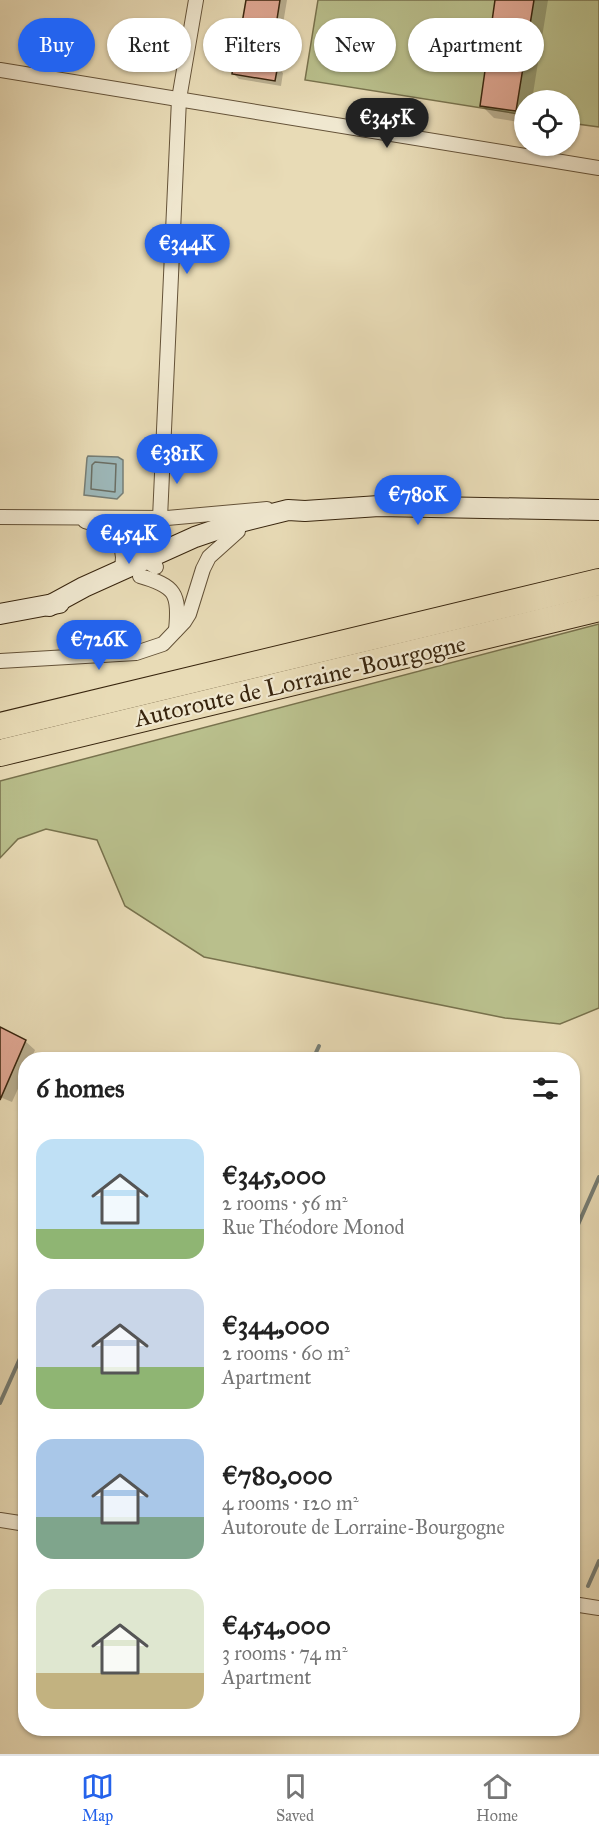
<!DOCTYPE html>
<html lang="en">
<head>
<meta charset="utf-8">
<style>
	:root { --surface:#fff; --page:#f6f6f6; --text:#222; --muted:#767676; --line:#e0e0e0; --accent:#2563eb }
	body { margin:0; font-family:"IM FELL Great Primer",serif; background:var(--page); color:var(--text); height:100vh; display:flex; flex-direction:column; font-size:22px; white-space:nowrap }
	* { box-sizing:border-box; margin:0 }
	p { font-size:20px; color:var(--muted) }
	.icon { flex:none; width:33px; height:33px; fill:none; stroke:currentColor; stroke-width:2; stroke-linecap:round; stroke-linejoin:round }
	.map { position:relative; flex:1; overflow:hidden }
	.drawer { position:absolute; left:18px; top:1052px; width:562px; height:684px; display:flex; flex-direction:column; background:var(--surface); border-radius:24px; box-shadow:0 2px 4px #0004 }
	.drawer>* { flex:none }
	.banner { position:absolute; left:18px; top:18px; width:564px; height:54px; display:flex; gap:12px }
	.tools { position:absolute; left:514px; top:90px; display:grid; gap:12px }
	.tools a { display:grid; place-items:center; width:66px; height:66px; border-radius:50%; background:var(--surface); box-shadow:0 2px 4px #0004; font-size:30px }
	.price { position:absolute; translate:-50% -51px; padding:0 14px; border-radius:21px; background:var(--accent); color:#fff; font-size:20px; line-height:39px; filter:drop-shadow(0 2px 3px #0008) }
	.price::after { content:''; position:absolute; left:50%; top:36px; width:18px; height:14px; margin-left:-9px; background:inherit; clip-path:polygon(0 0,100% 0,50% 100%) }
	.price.current { background:#222; color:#fff }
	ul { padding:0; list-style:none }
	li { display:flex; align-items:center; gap:18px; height:150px; padding:0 18px }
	li span { display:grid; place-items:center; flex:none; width:168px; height:120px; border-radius:18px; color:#555 }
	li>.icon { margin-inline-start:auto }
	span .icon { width:72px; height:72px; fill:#fffc; stroke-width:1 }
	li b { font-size:26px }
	h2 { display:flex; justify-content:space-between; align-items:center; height:72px; padding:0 18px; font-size:26px }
	.tag { padding:0 21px; border-radius:27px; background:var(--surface); box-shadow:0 2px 4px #0004; font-size:21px; line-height:54px }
	.tag.current { background:var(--accent); color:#fff }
	.dock { display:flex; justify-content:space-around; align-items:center; height:84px; border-top:2px solid var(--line); background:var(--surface); font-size:16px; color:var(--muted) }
	.dock a { display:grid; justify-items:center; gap:3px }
	.dock .current { color:var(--accent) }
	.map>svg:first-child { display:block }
	.green { fill:#b9bf8c; stroke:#78724d; stroke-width:1.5 }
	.water { fill:#9db8ba; stroke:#757d75; stroke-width:1.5 }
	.shadow { fill:#0003 }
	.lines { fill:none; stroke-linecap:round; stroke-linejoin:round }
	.shore { stroke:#6a6e64; stroke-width:1.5 }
	.stream { stroke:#757d75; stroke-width:4 }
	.building { fill:#e0a793; stroke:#38250e; stroke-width:1.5 }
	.street-casing { stroke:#645238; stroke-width:16 }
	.secondary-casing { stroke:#38250e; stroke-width:22 }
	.highway-casing { stroke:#38250e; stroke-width:28 }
	.street { stroke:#f0e8d0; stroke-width:14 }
	.secondary { stroke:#f0e8d0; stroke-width:20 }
	.highway { stroke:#e8dbb6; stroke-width:26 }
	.labels { text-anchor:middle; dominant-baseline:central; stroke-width:4.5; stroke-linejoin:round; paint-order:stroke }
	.street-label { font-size:24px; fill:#38250e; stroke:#f0e8d0 }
</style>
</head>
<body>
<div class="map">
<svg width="599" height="1754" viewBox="0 0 599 1754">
	<rect width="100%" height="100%" fill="#e8dbb6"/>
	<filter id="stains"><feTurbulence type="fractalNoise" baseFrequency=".00333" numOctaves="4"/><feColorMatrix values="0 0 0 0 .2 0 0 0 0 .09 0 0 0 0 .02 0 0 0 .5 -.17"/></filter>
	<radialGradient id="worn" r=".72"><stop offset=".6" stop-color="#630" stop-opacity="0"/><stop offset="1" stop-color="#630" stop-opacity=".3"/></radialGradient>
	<g class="green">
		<path d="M 318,0 L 599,0 L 599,127 L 570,123 L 570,100 L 525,100 L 525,115 L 305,80 Z"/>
		<path d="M 599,624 L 599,1008 L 560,1024 L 505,1018 L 204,957 L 125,906 L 97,840 L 46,829 L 18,839 L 0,858 L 0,781 Z"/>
	</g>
	<path class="water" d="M 88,456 L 118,457 L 123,460 L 123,493 L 117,499 L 84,495 L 87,458 Z"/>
	<g class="shadow">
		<path d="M 247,0 L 287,0 L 276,66 L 283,73 L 281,86 L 239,79 L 233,73 L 238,60 Z"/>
		<path d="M 498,0 L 548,0 L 532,100 L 525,100 L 525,123 L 494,118 L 481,105 Z"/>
		<path d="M 0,1029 L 25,1041 L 35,1050 L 31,1059 L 26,1059 L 26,1071 L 12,1102 L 0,1097 Z"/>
	</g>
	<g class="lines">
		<path class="shore" d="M 95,462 L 116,464 L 115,492 L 91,489 L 92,465 Z"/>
		<g class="stream">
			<path d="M 313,1059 L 319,1046"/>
			<path d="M 573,1236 L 599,1177"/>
			<path d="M 0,1403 L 26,1345"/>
			<path d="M 588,1586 L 599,1561"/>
		</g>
	</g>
	<g class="building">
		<path d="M 246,0 L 280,0 L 270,64 L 278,65 L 275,81 L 232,74 L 234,58 L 236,58 Z"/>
		<path d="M 495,0 L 534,0 L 516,111 L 480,106 Z"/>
		<path d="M 0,1027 L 26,1040 L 0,1100 Z"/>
	</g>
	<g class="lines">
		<g class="street-casing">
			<g id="street">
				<path d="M 0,70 L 599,168"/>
				<path d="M 0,517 L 167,518 L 267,509"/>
				<path d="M 160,518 L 179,99 L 196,0"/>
				<path d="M 85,521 L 98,525 L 120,537 L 123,557 L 122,571"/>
				<path d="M 120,537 L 145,560 L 156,567"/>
				<path d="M 140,576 C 175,586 180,593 176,630"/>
				<path d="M 0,661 L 136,653 L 163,644 L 184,622 L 189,614 L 203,569 L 209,557 L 238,531"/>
				<path d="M 0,1520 L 26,1524"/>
				<path d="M 573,1604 L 599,1608"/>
			</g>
		</g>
		<g class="secondary-casing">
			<g id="secondary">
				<path d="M 49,606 L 84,587 L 195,537 L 236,523 L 288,510 L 305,511 L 379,506 L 599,510"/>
				<path d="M 0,614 L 59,603"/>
			</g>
		</g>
		<g class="highway-casing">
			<g id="highway">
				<path d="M 0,726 L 599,582"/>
				<path d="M 0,753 L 599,608"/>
			</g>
		</g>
		<use href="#street" class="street"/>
		<use href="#secondary" class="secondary"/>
		<use href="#highway" class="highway"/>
	</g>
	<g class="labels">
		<g class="street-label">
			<text transform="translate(300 681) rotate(-13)">Autoroute de Lorraine-Bourgogne</text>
		</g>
	</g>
	<rect width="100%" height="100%" filter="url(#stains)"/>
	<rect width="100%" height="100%" fill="url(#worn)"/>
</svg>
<div class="tools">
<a><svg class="icon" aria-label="locate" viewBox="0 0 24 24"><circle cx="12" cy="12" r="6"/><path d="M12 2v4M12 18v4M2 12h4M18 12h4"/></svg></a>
</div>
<b class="price current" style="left:387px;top:149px">€345K</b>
<b class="price" style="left:187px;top:275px">€344K</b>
<b class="price" style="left:177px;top:485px">€381K</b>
<b class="price" style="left:418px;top:526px">€780K</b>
<b class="price" style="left:129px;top:565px">€454K</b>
<b class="price" style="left:99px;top:671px">€726K</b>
<div class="banner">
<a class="tag current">Buy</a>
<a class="tag">Rent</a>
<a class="tag">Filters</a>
<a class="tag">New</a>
<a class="tag">Apartment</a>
</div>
<section class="drawer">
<h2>6 homes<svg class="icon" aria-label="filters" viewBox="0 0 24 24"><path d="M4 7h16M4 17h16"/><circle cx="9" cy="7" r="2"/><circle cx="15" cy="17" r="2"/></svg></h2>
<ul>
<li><span style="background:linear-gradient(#bfe0f5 75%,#8fb573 0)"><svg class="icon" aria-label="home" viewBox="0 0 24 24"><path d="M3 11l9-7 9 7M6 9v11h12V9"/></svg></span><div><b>€345,000</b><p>2 rooms · 56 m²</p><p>Rue Théodore Monod</p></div></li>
<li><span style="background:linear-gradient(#c9d6e8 65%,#8fb573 0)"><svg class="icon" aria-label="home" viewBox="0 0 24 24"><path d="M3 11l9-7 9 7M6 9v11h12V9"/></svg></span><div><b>€344,000</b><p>2 rooms · 60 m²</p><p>Apartment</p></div></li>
<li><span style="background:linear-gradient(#a9c7e8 65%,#7fa58c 0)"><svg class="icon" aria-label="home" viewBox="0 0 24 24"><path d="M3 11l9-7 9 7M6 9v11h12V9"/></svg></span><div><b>€780,000</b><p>4 rooms · 120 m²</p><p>Autoroute de Lorraine-Bourgogne</p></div></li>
<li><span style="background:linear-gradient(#dfe7d0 70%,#c2b280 0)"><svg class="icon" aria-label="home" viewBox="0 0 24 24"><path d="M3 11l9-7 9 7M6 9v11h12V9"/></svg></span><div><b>€454,000</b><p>3 rooms · 74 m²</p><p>Apartment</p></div></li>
</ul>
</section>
</div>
<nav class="dock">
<a class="current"><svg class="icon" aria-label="map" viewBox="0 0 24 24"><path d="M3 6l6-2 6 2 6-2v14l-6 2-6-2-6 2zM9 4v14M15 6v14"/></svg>Map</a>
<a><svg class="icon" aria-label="saved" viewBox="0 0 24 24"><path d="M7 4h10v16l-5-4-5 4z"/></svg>Saved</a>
<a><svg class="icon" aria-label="home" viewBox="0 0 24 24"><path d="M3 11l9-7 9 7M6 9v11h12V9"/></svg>Home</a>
</nav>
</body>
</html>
